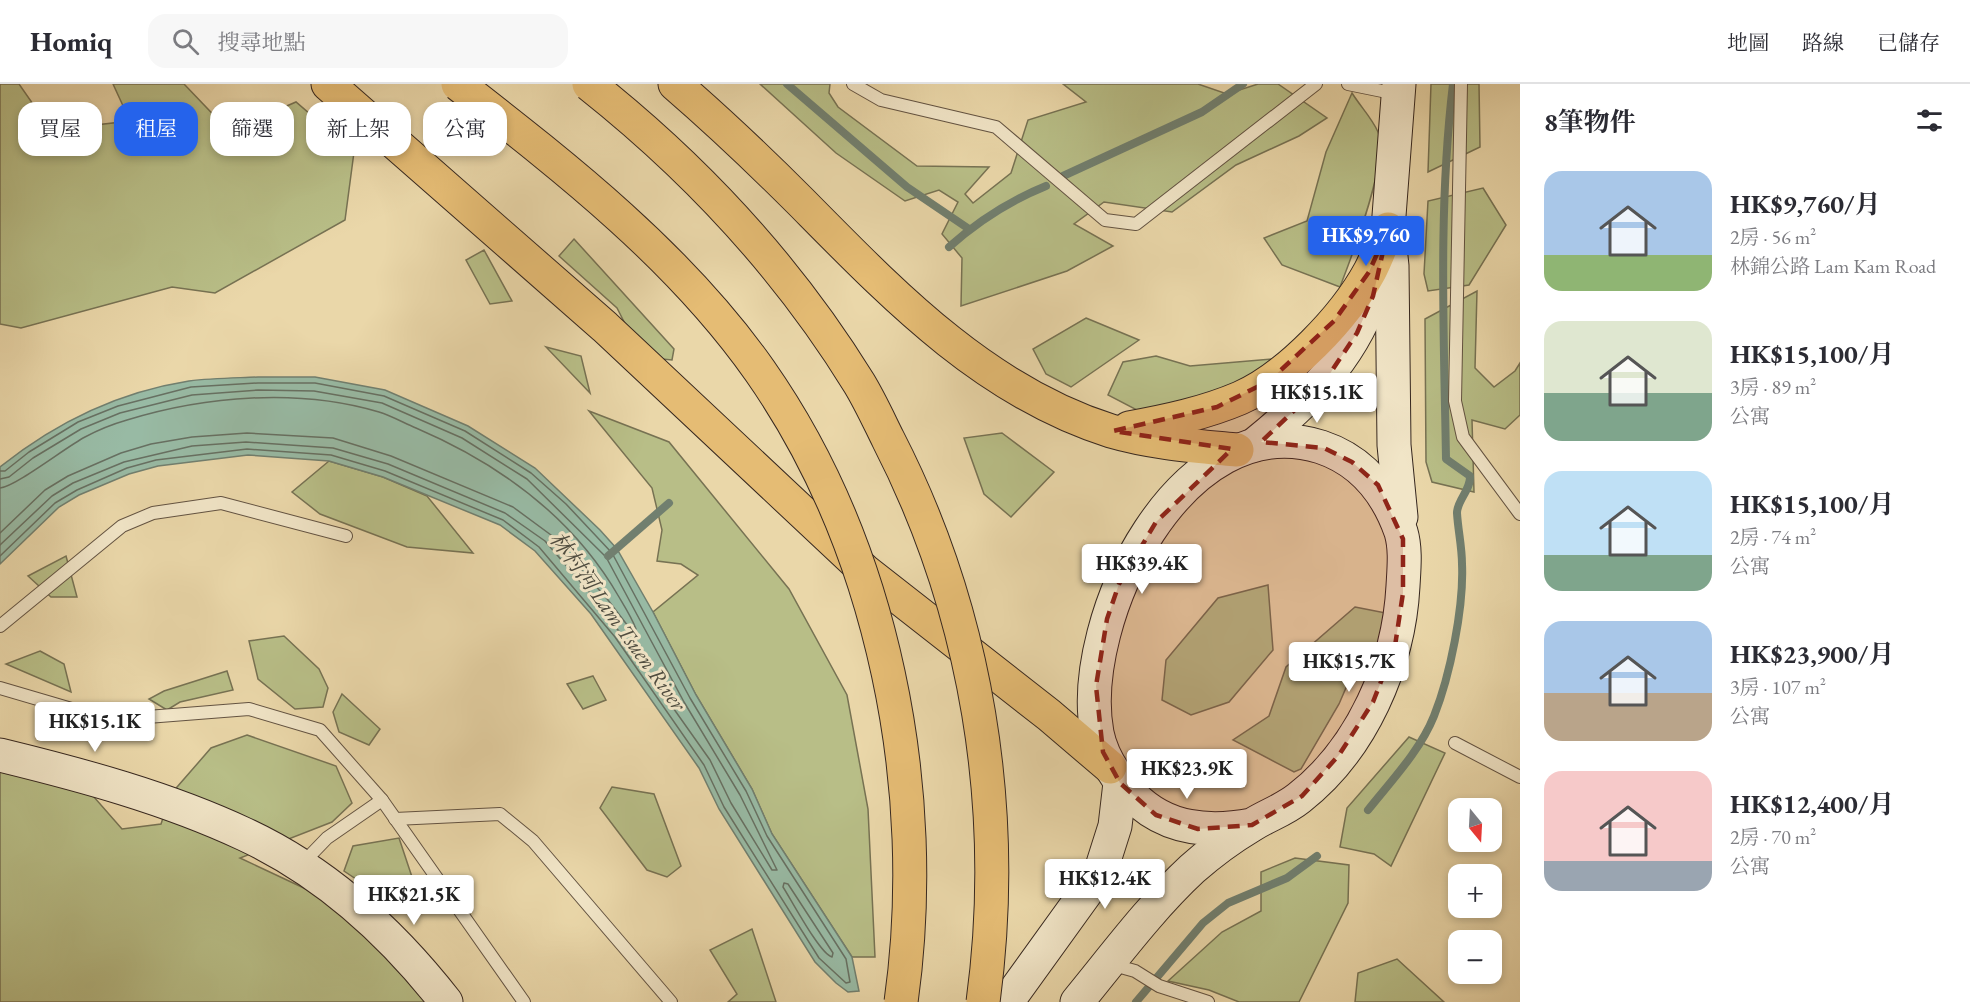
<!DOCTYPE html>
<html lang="zh-TW">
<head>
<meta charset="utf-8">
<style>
	:root { --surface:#fff; --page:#f7f7f7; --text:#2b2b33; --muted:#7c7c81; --line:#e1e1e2; --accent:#2563eb }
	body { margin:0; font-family:"EB Garamond","Noto Serif TC",serif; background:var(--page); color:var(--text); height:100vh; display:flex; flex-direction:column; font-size:22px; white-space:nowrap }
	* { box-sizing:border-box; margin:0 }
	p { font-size:20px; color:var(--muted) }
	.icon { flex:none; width:33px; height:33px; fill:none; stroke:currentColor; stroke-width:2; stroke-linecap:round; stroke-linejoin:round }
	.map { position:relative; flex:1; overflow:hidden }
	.panel { display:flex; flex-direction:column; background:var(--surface); width:450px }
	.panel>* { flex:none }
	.guide { position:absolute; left:18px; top:18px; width:570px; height:54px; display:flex; gap:12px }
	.needle { width:39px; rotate:162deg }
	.tools { position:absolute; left:1448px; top:714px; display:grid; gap:12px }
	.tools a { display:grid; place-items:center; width:54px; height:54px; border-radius:12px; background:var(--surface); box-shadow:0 3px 9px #0003; font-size:30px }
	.price { position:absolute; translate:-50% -51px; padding:0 14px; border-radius:6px; background:#fff; color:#222; font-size:20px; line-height:39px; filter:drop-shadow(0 2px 3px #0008) }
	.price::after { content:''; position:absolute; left:50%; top:36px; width:18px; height:14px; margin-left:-9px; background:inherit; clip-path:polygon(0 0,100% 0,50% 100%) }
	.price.active { background:var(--accent); color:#fff }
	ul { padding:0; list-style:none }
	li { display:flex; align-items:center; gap:18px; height:150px; padding:0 24px }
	li span { display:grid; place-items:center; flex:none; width:168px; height:120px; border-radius:18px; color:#555 }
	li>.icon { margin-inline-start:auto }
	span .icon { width:72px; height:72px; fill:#fffc; stroke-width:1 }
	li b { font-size:26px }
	h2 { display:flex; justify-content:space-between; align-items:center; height:72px; padding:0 24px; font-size:26px }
	.tag { padding:0 21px; border-radius:18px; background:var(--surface); box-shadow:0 3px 9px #0003; font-size:21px; line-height:54px }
	.tag.active { background:var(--accent); color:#fff }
	header { display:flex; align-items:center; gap:36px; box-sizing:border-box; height:84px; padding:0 30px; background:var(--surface); border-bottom:2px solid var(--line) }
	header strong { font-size:28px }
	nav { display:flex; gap:33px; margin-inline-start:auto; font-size:21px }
	.search { width:420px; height:54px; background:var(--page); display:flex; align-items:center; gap:15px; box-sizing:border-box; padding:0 21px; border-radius:18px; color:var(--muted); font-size:22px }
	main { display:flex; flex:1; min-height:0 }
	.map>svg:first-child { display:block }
	.green { fill:#b8be87; stroke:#777253; stroke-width:1.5 }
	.water { fill:#98baa4; stroke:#717f6f; stroke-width:1.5 }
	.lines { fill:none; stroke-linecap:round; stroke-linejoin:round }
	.shore { stroke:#677062; stroke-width:1.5 }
	.stream { stroke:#717f6f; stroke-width:8 }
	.service-casing { stroke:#635342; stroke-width:14 }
	.secondary-casing { stroke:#36271f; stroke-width:35 }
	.motorway-casing { stroke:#36271f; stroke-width:35 }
	.service { stroke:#f1e5c7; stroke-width:12 }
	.secondary { stroke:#f1e5c7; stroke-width:33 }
	.motorway { stroke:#e5bc74; stroke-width:33 }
	.motorway-bridge-casing { stroke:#36271f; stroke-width:35; stroke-linecap:butt }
	.motorway-bridge { stroke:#e5bc74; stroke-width:33 }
	.marked { fill:#8f2418; fill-opacity:0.2; stroke:#8f2418; stroke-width:4.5; stroke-dasharray:12 8; stroke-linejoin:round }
	.labels { text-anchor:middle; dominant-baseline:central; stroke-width:6; stroke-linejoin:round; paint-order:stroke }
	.water-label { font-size:22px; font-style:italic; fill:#4e4c40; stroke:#f1e5c7 }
</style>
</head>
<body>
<header>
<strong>Homiq</strong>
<div class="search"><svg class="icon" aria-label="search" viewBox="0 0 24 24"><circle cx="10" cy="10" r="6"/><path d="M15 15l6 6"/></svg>搜尋地點</div>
<nav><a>地圖</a><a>路線</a><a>已儲存</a></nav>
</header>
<main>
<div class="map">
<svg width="1520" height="918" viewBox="0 0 1520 918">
	<rect width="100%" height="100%" fill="#ead7a9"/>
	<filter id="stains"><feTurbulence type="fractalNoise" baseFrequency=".00333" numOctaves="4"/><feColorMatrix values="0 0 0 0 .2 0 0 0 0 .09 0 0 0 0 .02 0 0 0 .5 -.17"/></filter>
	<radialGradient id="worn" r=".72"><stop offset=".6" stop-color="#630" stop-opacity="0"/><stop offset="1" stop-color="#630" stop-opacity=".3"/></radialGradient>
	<g class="green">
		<path d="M 0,0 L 19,0 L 51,46 L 130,37 L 113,0 L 184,0 L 229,47 L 296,18 L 354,68 L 345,136 L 215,209 L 172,203 L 21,244 L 0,240 Z"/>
		<path d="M 760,0 L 830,0 L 829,9 L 838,23 L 917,82 L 989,83 L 965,110 L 973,119 L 1011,89 L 1028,36 L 1086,18 L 1063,0 L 1198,0 L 1227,10 L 1258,0 L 1278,0 L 1327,34 L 1299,52 L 1236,81 L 1172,128 L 1104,118 L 1074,140 L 1113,162 L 1067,187 L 961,222 L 962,174 L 942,150 L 958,118 L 939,106 L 905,117 L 836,69 Z"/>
		<path d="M 1431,0 L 1479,0 L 1480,63 L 1428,88 Z"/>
		<path d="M 1352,9 C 1360,22 1372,34 1378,48 C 1390,74 1351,174 1340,203 L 1282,181 L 1264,154 L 1307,137 L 1326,68 Z"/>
		<path d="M 1483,104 L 1506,141 L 1469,201 L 1428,207 L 1424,190 L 1428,117 Z"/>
		<path d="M 574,155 L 674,265 L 672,276 L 642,273 L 617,224 L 559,172 Z"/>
		<path d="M 484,166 L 512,217 L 490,220 L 466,176 Z"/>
		<path d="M 1477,207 L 1475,284 L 1494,303 L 1515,287 L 1520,279 L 1520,331 L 1505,345 L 1472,336 L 1474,408 L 1432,398 L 1426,378 L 1425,235 Z"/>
		<path d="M 1086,234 L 1139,256 L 1071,303 L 1046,290 L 1033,265 Z"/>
		<path d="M 546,263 L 581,272 L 590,309 Z"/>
		<path d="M 1156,272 L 1190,282 L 1273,275 L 1272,320 L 1179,348 L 1108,311 L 1123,278 Z"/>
		<path d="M 589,327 L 669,358 L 789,505 L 847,611 L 868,725 L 875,873 L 852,873 L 772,750 L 752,705 L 696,611 L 653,528 L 698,491 L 681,480 L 657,477 L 662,446 L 652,404 Z"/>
		<path d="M 1002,349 L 1054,388 L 1011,433 L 984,410 L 964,354 Z"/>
		<path d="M 329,377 L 383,393 L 427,412 L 473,469 L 407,463 L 320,430 L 292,408 Z"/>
		<path d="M 66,472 L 77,513 L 51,513 L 28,492 Z"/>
		<path d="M 1268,501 L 1273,566 L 1229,618 L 1191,631 L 1162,616 L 1166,576 L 1218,514 Z"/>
		<path d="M 1355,523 L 1396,531 L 1381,565 L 1352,590 L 1339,620 L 1301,685 L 1294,688 L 1233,656 L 1269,632 L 1286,583 Z"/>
		<path d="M 284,552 L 319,585 L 328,604 L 323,623 L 295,625 L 258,595 L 249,557 Z"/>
		<path d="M 40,567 L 64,580 L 71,608 L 6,580 Z"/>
		<path d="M 227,587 L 233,606 L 180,618 L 167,626 L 149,615 L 164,607 Z"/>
		<path d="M 593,592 L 606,616 L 583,625 L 567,600 Z"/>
		<path d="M 342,610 L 380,645 L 369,661 L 339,648 L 333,628 Z"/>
		<path d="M 247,651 L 336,682 L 352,719 L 332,738 L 240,774 L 323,813 L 434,918 L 0,918 L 0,663 L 27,672 L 94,713 L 122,745 L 161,740 L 171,710 L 211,664 Z"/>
		<path d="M 1409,653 L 1445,669 L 1391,782 L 1374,770 L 1340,763 L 1347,724 Z"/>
		<path d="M 612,703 L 654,710 L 681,782 L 667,793 L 647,786 L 600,724 Z"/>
		<path d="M 399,754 L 414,799 L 386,815 L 344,787 L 353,762 Z"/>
		<path d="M 1295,774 L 1349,781 L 1348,819 L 1299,918 L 1239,918 L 1209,906 L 1168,897 L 1222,848 L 1261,827 L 1261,788 Z"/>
		<path d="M 752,845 L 776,918 L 728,918 L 737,910 L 710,866 Z"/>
		<path d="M 1397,875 L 1444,918 L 1355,918 L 1358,889 Z"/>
	</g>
	<path class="water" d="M 258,293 L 315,293 L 385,306 L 468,342 L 535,384 L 600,446 L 617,465 L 653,528 L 696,611 L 752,705 L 772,750 L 852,873 L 859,907 L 848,908 L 836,899 L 815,878 L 719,725 L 699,684 L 591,530 L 535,467 L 500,441 L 383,393 L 329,377 L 248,371 L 158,382 L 129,390 L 79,411 L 59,423 L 0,480 L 0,383 C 55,339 119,308 189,297 C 212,294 235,294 258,293 Z"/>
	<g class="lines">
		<g class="shore">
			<path d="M 0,387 L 5,387 L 29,368 L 78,338 L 118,322 L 191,303 L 258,299 L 315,299 L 384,312 L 465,347 L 531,389 L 566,420 L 612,469 L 690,614 L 746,707 L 767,752 L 846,875 L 850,898 L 846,899 L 819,874 L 724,723 L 704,681 L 615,553 L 539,463 L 503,436 L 385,387 L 331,371 L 247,365 L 156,376 L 127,384 L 77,406 L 55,419 L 0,472"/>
			<path d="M 0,395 L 9,393 L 33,374 L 81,345 L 120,329 L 192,311 L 258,306 L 314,307 L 382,319 L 462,354 L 527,395 L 606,473 L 684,618 L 740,711 L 777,786 L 772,786 L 731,719 L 710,676 L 601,522 L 545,457 L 505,429 L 388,380 L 333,364 L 246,358 L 192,362 L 124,378 L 73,399 L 52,412 L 0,461"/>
			<path d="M 0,404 C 15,403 66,363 85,353 C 98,346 113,340 127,336 C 205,312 299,304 379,328 C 392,332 404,339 416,344 C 500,380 573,433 619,513 C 625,523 632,534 636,545 L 631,546 L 608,516 L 551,451 L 513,423 L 391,372 L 333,354 L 247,349 L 192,353 L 151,360 L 121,369 L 68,392 L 45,406 L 0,449"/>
			<path d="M 784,799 L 788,800 L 833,869 L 832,873 C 820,870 792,817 783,803 Z"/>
		</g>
		<g class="stream">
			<path d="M 787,0 L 907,103 L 969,145"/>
			<path d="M 1063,92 L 1202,28 L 1243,0"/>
			<path d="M 949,163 C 978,137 1009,117 1046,102"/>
			<path d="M 608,472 L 669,419"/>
			<path d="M 1368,726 C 1391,697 1420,667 1434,632 C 1450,592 1464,523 1462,480 C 1462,463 1458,446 1457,429 C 1457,416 1471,406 1470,392 L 1446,375 C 1444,250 1438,125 1453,0"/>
			<path d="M 1136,918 L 1203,839 L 1228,819 L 1287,794 L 1317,772"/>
		</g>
		<g class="service-casing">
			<g id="service">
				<path d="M 853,0 L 881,16 L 996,43 L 1105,136 L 1136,140 L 1316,0"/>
				<path d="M 1348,0 L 1397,10"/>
				<path d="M 1461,0 L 1455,317 L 1463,353 L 1520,430"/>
				<path d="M 0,542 L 122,442 L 153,429 L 221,419 L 346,452"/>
				<path d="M 0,604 L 109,636 L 249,625 L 320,646 L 382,716"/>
				<path d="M 1455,659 L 1520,693"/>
				<path d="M 395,735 L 500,730 L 533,757 L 671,918"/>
				<path d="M 301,781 L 327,754 L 382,716 L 524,918"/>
				<path d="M 1110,880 L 1135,887 L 1159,902 L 1208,918"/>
			</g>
		</g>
		<g class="secondary-casing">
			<g id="secondary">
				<path d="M 1399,0 L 1388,145 L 1392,182 L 1394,361 L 1401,433"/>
				<path d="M 1254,361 C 1305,320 1349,277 1372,214 C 1376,202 1377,189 1380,177"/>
				<path d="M 0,671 C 82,691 167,714 244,750 C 324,787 392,849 446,918"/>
				<path d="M 1007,918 L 1087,807 L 1102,783 L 1115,742 L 1120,699"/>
				<path d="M 1077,918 C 1114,873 1150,824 1192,785 C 1210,769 1232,753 1252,741 C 1268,731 1284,726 1299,714 C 1362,665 1399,580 1403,502 C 1404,484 1406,465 1401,448 C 1387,408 1363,377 1321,363 C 1183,319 1076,535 1097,649 C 1102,674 1116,694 1133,712 C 1166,746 1209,749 1252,741"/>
			</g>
		</g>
		<g class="motorway-casing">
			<g id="motorway">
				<path d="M 328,0 L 605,243 L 865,487 L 1049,631 L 1110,683"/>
				<path d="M 675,0 C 719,38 760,77 801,118 C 892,210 984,307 1111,347 C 1152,359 1195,362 1237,366"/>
				<path d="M 1129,344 C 1167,337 1205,329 1240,314 C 1288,293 1345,233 1370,187 C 1377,174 1382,159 1388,145"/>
			</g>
		</g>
		<use href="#service" class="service"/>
		<use href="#secondary" class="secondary"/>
		<use href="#motorway" class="motorway"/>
		<g class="motorway-bridge-casing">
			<g id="motorway-bridge">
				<path d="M 458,0 C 567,85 680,173 760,287 C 884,464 931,706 901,918"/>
				<path d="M 589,0 C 695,84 788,184 859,299 C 870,317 879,337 888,355 C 977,528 1009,726 983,918"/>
			</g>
		</g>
		<use href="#motorway-bridge" class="motorway-bridge"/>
	</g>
	<path class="marked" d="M 1388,145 L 1373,212 L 1357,249 L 1325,297 L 1261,358 L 1324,364 L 1352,378 L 1378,401 L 1403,455 L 1403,509 L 1395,562 L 1373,618 L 1339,671 L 1302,712 L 1252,741 L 1198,745 L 1156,731 L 1120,699 L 1103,668 L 1096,602 L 1107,535 L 1119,500 L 1156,438 L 1232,365 L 1113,347 L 1217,323 L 1269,297 L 1334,237 L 1369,188 Z"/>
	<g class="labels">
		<g class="water-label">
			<text transform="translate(618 537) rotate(54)">林村河 Lam Tsuen River</text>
		</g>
	</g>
	<rect width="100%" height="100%" filter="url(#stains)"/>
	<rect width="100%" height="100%" fill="url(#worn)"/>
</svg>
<div class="tools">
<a><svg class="needle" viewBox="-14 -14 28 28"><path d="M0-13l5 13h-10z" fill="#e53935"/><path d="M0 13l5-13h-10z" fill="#7c7c81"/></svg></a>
<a>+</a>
<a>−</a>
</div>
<b class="price active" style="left:1366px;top:183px">HK$9,760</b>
<b class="price" style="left:1317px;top:340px">HK$15.1K</b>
<b class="price" style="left:1142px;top:511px">HK$39.4K</b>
<b class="price" style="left:1349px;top:609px">HK$15.7K</b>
<b class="price" style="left:95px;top:669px">HK$15.1K</b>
<b class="price" style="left:1187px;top:716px">HK$23.9K</b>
<b class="price" style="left:1105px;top:826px">HK$12.4K</b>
<b class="price" style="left:414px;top:842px">HK$21.5K</b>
<div class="guide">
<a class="tag">買屋</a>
<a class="tag active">租屋</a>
<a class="tag">篩選</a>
<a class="tag">新上架</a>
<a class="tag">公寓</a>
</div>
</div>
<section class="panel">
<h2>8筆物件<svg class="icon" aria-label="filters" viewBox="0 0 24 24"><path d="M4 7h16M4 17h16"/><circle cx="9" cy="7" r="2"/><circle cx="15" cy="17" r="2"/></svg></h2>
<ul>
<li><span style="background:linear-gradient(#a9c7e8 70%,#8fb573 0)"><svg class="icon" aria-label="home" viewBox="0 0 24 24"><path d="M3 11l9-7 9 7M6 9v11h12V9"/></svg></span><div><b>HK$9,760/月</b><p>2房 · 56 m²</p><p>林錦公路 Lam Kam Road</p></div></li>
<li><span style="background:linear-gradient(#dfe7d0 60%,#7fa58c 0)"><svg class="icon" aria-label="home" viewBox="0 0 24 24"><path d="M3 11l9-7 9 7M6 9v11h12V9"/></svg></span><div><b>HK$15,100/月</b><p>3房 · 89 m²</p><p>公寓</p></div></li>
<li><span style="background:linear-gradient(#bfe0f5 70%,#7fa58c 0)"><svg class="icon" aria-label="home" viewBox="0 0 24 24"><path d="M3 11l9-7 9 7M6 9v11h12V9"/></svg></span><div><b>HK$15,100/月</b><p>2房 · 74 m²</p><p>公寓</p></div></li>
<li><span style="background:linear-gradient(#a9c7e8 60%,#b9a48a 0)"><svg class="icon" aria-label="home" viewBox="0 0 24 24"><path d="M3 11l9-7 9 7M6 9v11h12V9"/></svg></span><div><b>HK$23,900/月</b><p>3房 · 107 m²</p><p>公寓</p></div></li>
<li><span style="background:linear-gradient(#f6c9c9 75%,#9aa5b1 0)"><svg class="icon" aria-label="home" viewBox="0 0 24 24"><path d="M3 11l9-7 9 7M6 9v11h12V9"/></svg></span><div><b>HK$12,400/月</b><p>2房 · 70 m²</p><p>公寓</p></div></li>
</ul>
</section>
</main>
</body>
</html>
